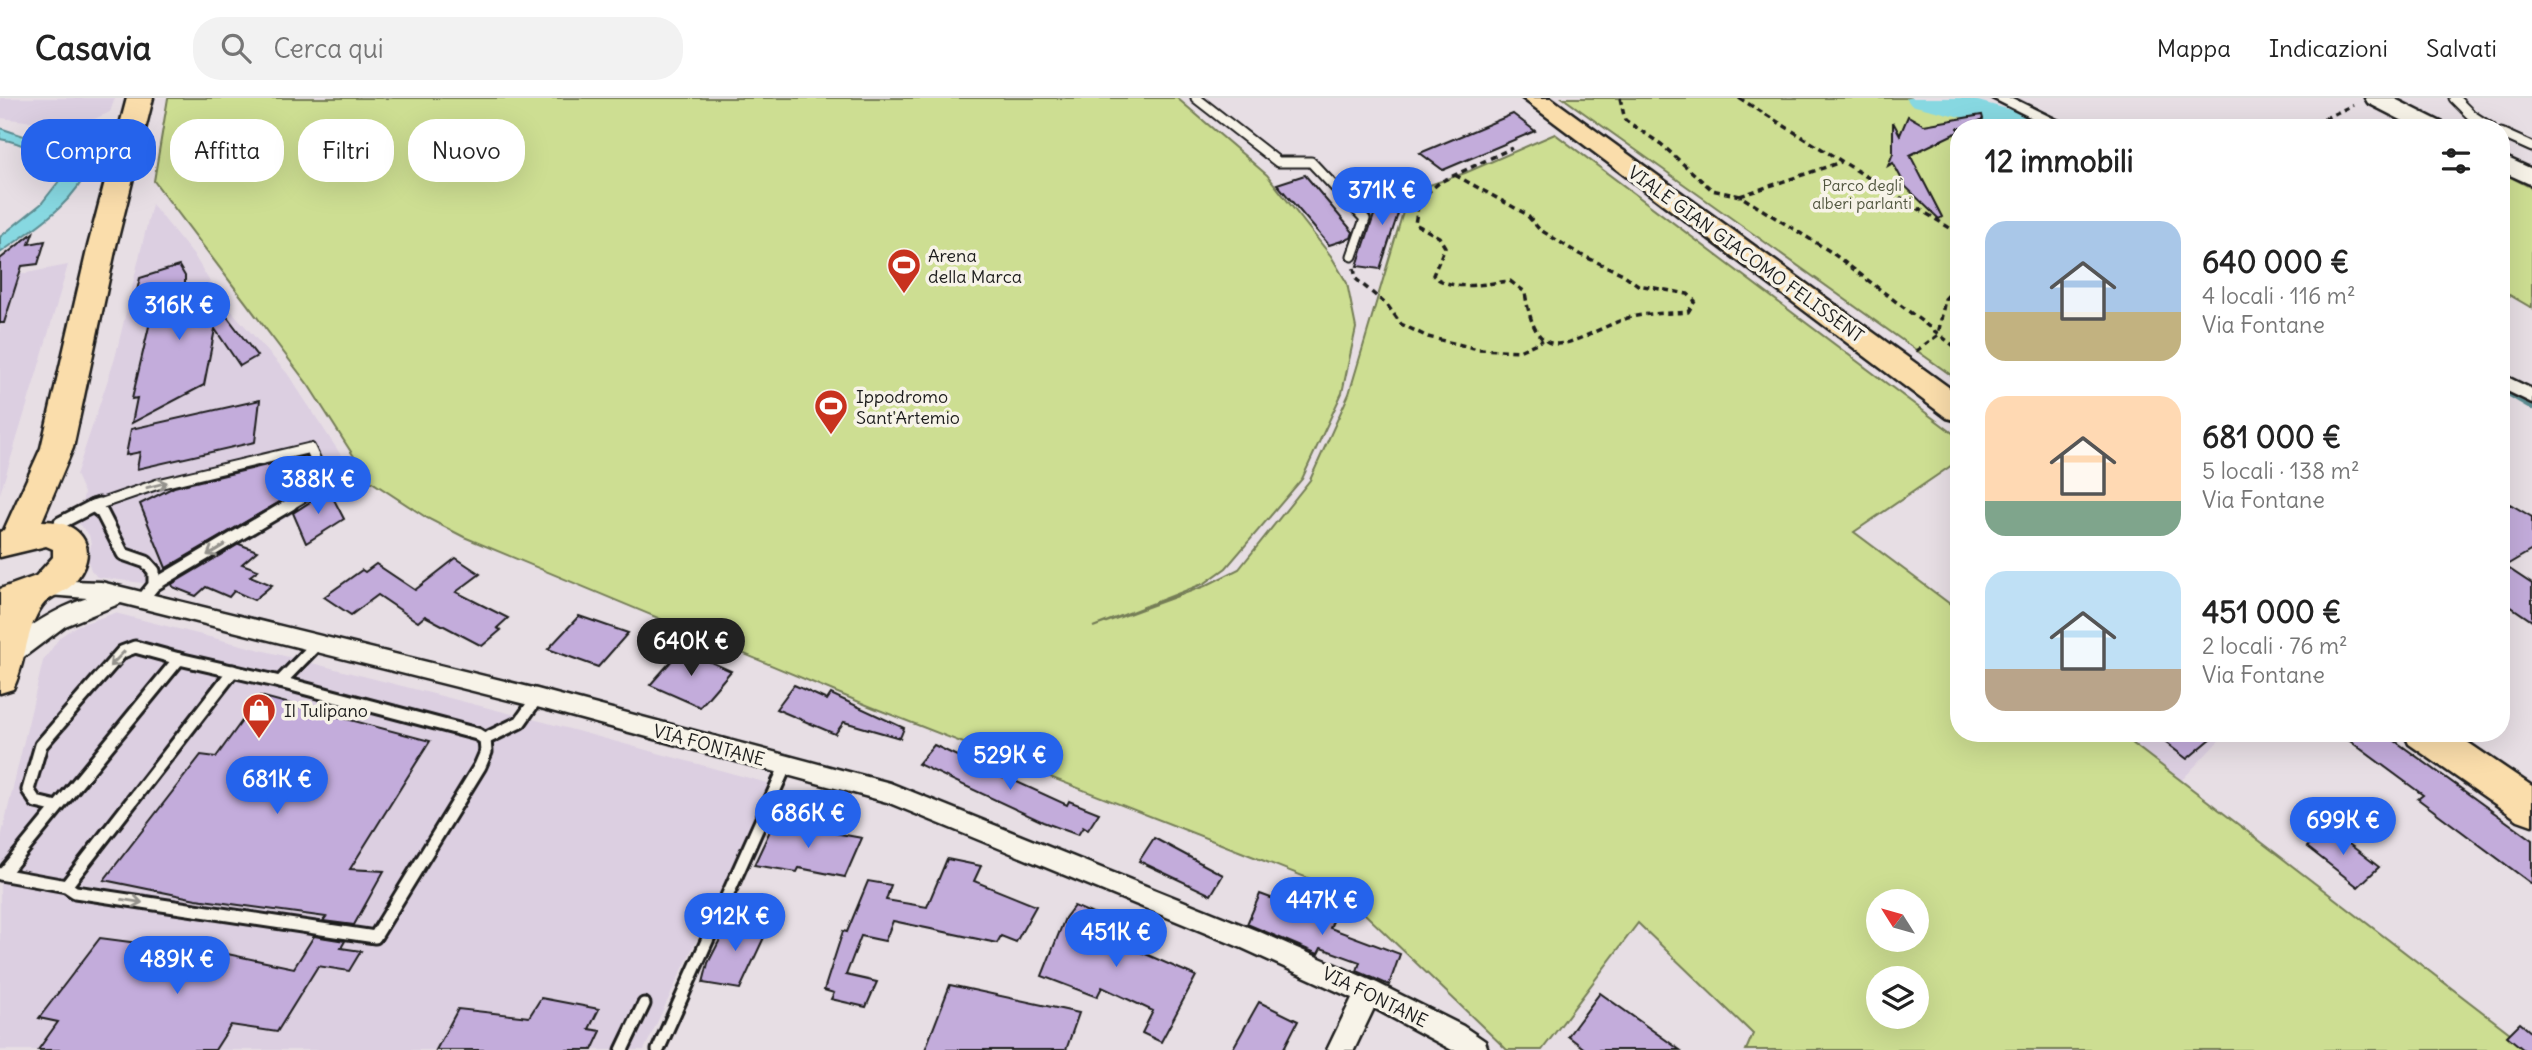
<!DOCTYPE html>
<html lang="it">
<head>
<meta charset="utf-8">
<style>
	:root { --surface:#fff; --page:#f2f2f2; --text:#222; --muted:#767676; --line:#e0e0e0; --accent:#2563eb }
	body { margin:0; font-family:Delius,sans-serif; background:var(--page); color:var(--text); height:100vh; display:flex; flex-direction:column; font-size:26px; white-space:nowrap }
	* { box-sizing:border-box; margin:0 }
	p { font-size:23px; color:var(--muted) }
	.icon { flex:none; width:38px; height:38px; fill:none; stroke:currentColor; stroke-width:2; stroke-linecap:round; stroke-linejoin:round }
	.map { position:relative; flex:1; overflow:hidden }
	.details { position:absolute; left:1950px; top:21px; width:560px; height:623px; display:flex; flex-direction:column; background:var(--surface); border-radius:28px; box-shadow:0 7px 28px #0002 }
	.details>* { flex:none }
	.guide { position:absolute; left:21px; top:21px; width:665px; height:63px; display:flex; gap:14px }
	.needle { width:46px; rotate:307deg }
	.tools { position:absolute; left:1866px; top:791px; display:grid; gap:14px }
	.tools a { display:grid; place-items:center; width:63px; height:63px; border-radius:50%; background:var(--surface); box-shadow:0 7px 28px #0002; font-size:35px }
	.price { position:absolute; translate:-50% -60px; padding:0 16px; border-radius:24px; background:var(--accent); color:#fff; font-size:23px; line-height:46px; filter:drop-shadow(0 2px 4px #0008) }
	.price::after { content:''; position:absolute; left:50%; top:42px; width:21px; height:16px; margin-left:-10px; background:inherit; clip-path:polygon(0 0,100% 0,50% 100%) }
	.price.active { background:#222; color:#fff }
	ul { padding:0; list-style:none }
	li { display:flex; align-items:center; gap:21px; height:175px; padding:0 35px }
	li span { display:grid; place-items:center; flex:none; width:196px; height:140px; border-radius:21px; color:#555 }
	li>.icon { margin-inline-start:auto }
	span .icon { width:84px; height:84px; fill:#fffc; stroke-width:1 }
	li b { font-size:30px }
	h2 { display:flex; justify-content:space-between; align-items:center; height:84px; padding:0 35px; font-size:30px }
	.tag { padding:0 24px; border-radius:28px; background:var(--surface); box-shadow:0 7px 28px #0002; font-size:24px; line-height:63px }
	.tag.active { background:var(--accent); color:#fff }
	header { display:flex; align-items:center; gap:42px; box-sizing:border-box; height:98px; padding:0 35px; background:var(--surface); border-bottom:2px solid var(--line) }
	header strong { font-size:33px }
	nav { display:flex; gap:38px; margin-inline-start:auto; font-size:24px }
	.search { width:490px; height:63px; background:var(--page); display:flex; align-items:center; gap:18px; box-sizing:border-box; padding:0 24px; border-radius:28px; color:var(--muted); font-size:26px }
	.map>svg:first-child { display:block }
	.built { fill:#dccfe1 }
	.green { fill:#cdde92; stroke:#747d57; stroke-width:2; fill-rule:evenodd }
	.water { fill:#87d8e1; stroke:#5c8d92; stroke-width:2 }
	.lines { fill:none; stroke-linecap:round; stroke-linejoin:round }
	.stream { stroke:#5c8d92; stroke-width:6 }
	.river { fill:#87d8e1; fill-rule:evenodd }
	.building { fill:#c3acdb; stroke:#1c1c1c; stroke-width:2 }
	.lane-far1-casing { stroke:#1c1c1c; stroke-width:13 }
	.lane-casing { stroke:#1c1c1c; stroke-width:17 }
	.street-casing { stroke:#1c1c1c; stroke-width:5 }
	.secondary-casing { stroke:#1c1c1c; stroke-width:5 }
	.primary-casing { stroke:#1c1c1c; stroke-width:5 }
	.path { stroke:#1c1c1c; stroke-width:3.5; stroke-dasharray:6 4.5; stroke-linecap:butt }
	.lane-far1 { stroke:#f7f3e8; stroke-width:9 }
	.lane { stroke:#f7f3e8; stroke-width:11 }
	.street { fill:#f7f3e8; fill-rule:evenodd }
	.secondary { fill:#f7f3e8; fill-rule:evenodd }
	.primary { fill:#faddab; fill-rule:evenodd }
	.oneway { stroke:#94928c }
	.labels { text-anchor:middle; dominant-baseline:central; stroke-width:7; stroke-linejoin:round; paint-order:stroke }
	.far-park-label { font-size:16px; fill:#51563f; stroke:#f7f3e8 }
	.street-label { font-size:18px; fill:#1c1c1c; stroke:#f7f3e8 }
	.poi-label { font-size:18px; fill:#1c1c1c; stroke:#f7f3e8; text-anchor:start }
</style>
</head>
<body>
<header>
<strong>Casavia</strong>
<div class="search"><svg class="icon" aria-label="search" viewBox="0 0 24 24"><circle cx="10" cy="10" r="6"/><path d="M15 15l6 6"/></svg>Cerca qui</div>
<nav><a>Mappa</a><a>Indicazioni</a><a>Salvati</a></nav>
</header>
<div class="map">
<svg width="2532" height="952" viewBox="0 0 2532 952">
	<rect width="100%" height="100%" fill="#e7dee4"/>
	<filter id="ink" filterUnits="userSpaceOnUse"><feTurbulence type="fractalNoise" baseFrequency=".0143" numOctaves="2"/><feDisplacementMap in="SourceGraphic" scale="14" xChannelSelector="R" yChannelSelector="G"/><feConvolveMatrix kernelMatrix="1 2 1 2 8 2 1 2 1" color-interpolation-filters="sRGB"/></filter>
	<g filter="url(#ink)">
		<g class="built">
			<path d="M 0,0 L 115,0 L 110,14 L 77,29 L 0,20 Z"/>
			<path d="M 152,106 L 195,159 L 219,199 L 287,275 L 356,380 L 213,461 L 179,490 L 97,479 L 91,472 L 88,463 L 91,446 L 89,437 L 79,426 L 84,395 L 76,377 L 115,260 Z"/>
			<path d="M 68,167 L 38,271 L 0,396 L 0,180 Z"/>
			<path d="M 115,515 L 544,624 L 771,686 L 644,952 L 0,952 L 0,744 L 43,563 L 60,539 L 76,528 Z"/>
			<path d="M 2119,635 L 2226,635 L 2181,683 Z"/>
		</g>
		<g class="green">
			<path d="M 168,0 L 1177,0 L 1267,77 L 1331,158 L 1347,185 L 1356,230 L 1342,295 L 1302,381 L 1226,470 L 1205,485 L 1093,529 L 1205,488 L 1239,471 L 1310,382 L 1349,296 L 1409,94 L 1465,75 L 1555,36 L 1958,339 L 1958,363 L 1854,434 L 1958,512 L 1958,635 L 2119,635 L 2532,952 L 1746,952 L 1753,936 L 1638,825 L 1542,952 L 1507,952 L 1341,793 L 869,608 L 464,439 L 427,420 L 369,382 L 309,288 L 154,83 ZM 1878,803 L 1916,803 L 1916,842 L 1878,842 ZM 1878,880 L 1916,880 L 1916,919 L 1878,919 Z"/>
			<path d="M 1563,0 L 1908,0 L 2031,30 L 1958,30 L 1958,282 Z"/>
			<path d="M 2501,74 L 2532,90 L 2532,210 L 2501,192 Z"/>
		</g>
		<path class="water" d="M 0,30 L 80,57 L 90,67 C 73,108 34,130 0,155 L 0,139 L 41,106 L 63,78 C 53,59 21,44 0,41 Z"/>
		<g class="lines">
			<path class="stream" d="M 2501,291 L 2532,309"/>
			<path class="river" d="M 1906,0 L 1967,0 L 2051,23 L 2056,30 L 2006,30 L 1911,7 Z"/>
		</g>
		<g class="building">
			<path d="M 1513,16 L 1535,33 L 1443,72 L 1420,55 Z"/>
			<path d="M 1982,17 L 1983,21 L 1966,30 L 1958,30 L 1958,34 L 1910,57 L 1942,119 L 1939,121 L 1906,89 L 1893,65 L 1888,68 L 1893,55 L 1893,24 L 1900,37 L 1908,18 L 1924,27 Z"/>
			<path d="M 1305,77 L 1353,134 L 1351,140 L 1329,147 L 1277,86 Z"/>
			<path d="M 1386,81 L 1405,94 L 1380,171 L 1357,168 Z"/>
			<path d="M 33,135 L 29,146 L 45,143 L 38,166 L 22,168 L 4,225 L 0,225 L 0,161 Z"/>
			<path d="M 179,168 L 185,178 L 185,215 L 214,201 L 220,202 L 219,208 L 257,258 L 240,268 L 215,231 L 204,287 L 132,325 L 137,300 L 132,301 L 154,207 L 135,201 L 140,180 Z"/>
			<path d="M 260,302 L 255,344 L 137,371 L 140,354 L 126,357 L 131,331 Z"/>
			<path d="M 306,358 L 318,382 L 166,470 L 140,406 L 174,389 Z"/>
			<path d="M 329,392 L 344,421 L 306,445 L 293,415 Z"/>
			<path d="M 2510,406 L 2532,419 L 2532,452 L 2505,468 L 2532,486 L 2532,523 L 2501,502 L 2501,412 Z"/>
			<path d="M 239,446 L 257,453 L 242,466 L 258,472 L 250,478 L 272,487 L 254,502 L 234,493 L 229,499 L 206,489 L 196,498 L 173,489 L 172,486 Z"/>
			<path d="M 456,460 L 480,476 L 456,494 L 508,520 L 497,530 L 501,532 L 482,548 L 425,518 L 418,524 L 378,497 L 351,517 L 324,499 L 362,472 L 365,474 L 376,466 L 415,492 Z"/>
			<path d="M 579,518 L 628,535 L 598,569 L 548,551 Z"/>
			<path d="M 682,551 L 731,573 L 700,609 L 650,587 Z"/>
			<path d="M 794,587 L 827,602 L 831,596 L 904,630 L 900,640 L 844,624 L 835,636 L 776,611 Z"/>
			<path d="M 260,598 L 430,643 L 350,771 L 384,773 L 354,827 L 323,823 L 326,819 L 196,801 L 104,782 L 201,657 L 216,659 Z"/>
			<path d="M 2153,635 L 2218,635 L 2187,661 Z"/>
			<path d="M 2339,635 L 2384,635 L 2532,742 L 2532,786 L 2418,701 L 2423,697 Z"/>
			<path d="M 934,647 L 1003,680 L 1004,678 L 1067,707 L 1069,703 L 1099,715 L 1088,732 L 1083,729 L 1078,737 L 1043,724 L 918,666 Z"/>
			<path d="M 774,724 L 862,740 L 845,779 L 799,770 L 797,774 L 754,767 Z"/>
			<path d="M 2328,730 L 2379,769 L 2358,789 L 2307,749 Z"/>
			<path d="M 1154,740 L 1223,777 L 1211,797 L 1139,763 Z"/>
			<path d="M 947,761 L 981,768 L 974,783 L 1036,808 L 1016,844 L 1001,838 L 997,845 L 893,823 L 885,843 L 861,838 L 846,877 L 877,884 L 866,909 L 831,901 L 834,895 L 824,892 L 843,833 L 847,834 L 868,783 L 891,787 L 886,802 L 927,809 Z"/>
			<path d="M 1260,796 L 1333,823 L 1330,830 L 1400,856 L 1389,887 L 1357,873 L 1360,864 L 1321,850 L 1318,856 L 1247,826 Z"/>
			<path d="M 1074,808 L 1126,830 L 1120,845 L 1196,878 L 1161,944 L 1142,935 L 1153,913 L 1102,889 L 1097,899 L 1042,878 L 1065,820 Z"/>
			<path d="M 732,818 L 762,824 L 758,831 L 767,833 L 740,891 L 703,885 L 708,865 Z"/>
			<path d="M 314,838 L 345,843 L 341,850 L 361,853 L 349,873 L 318,868 L 277,934 L 231,927 L 215,952 L 38,952 L 58,924 L 39,920 L 100,840 L 176,850 L 184,862 L 204,851 L 294,870 Z"/>
			<path d="M 950,887 L 1079,915 L 1066,952 L 925,952 Z"/>
			<path d="M 1600,895 L 1680,952 L 1586,952 L 1568,938 Z"/>
			<path d="M 541,900 L 599,911 L 589,931 L 601,933 L 592,952 L 436,952 L 458,911 L 529,919 Z"/>
			<path d="M 1259,904 L 1298,923 L 1283,952 L 1232,952 Z"/>
			<path d="M 2520,925 L 2532,935 L 2532,952 L 2524,952 L 2507,938 Z"/>
		</g>
		<g class="lines">
			<g class="lane-far1-casing">
				<g id="lane-far1">
					<path d="M 1196,0 L 1278,64 L 1311,64 L 1365,121 L 1352,158"/>
					<path d="M 2454,0 L 2471,17 L 2491,30"/>
					<path d="M 2501,35 L 2532,49"/>
					<path d="M 94,408 L 158,386 L 310,350 L 327,385 L 288,408"/>
				</g>
			</g>
			<g class="lane-casing">
				<g id="lane">
					<path d="M 93,408 L 99,406"/>
					<path d="M 60,425 L 93,408 L 102,415 L 123,456 L 146,464 L 154,473 L 154,487 L 141,503"/>
					<path d="M 154,487 L 291,406"/>
					<path d="M 485,641 L 520,624 L 537,600"/>
					<path d="M 57,709 L 36,704 L 28,692 L 41,647 L 122,554 L 135,549 L 179,561"/>
					<path d="M 0,776 L 66,788 L 75,794 L 375,839 L 480,668 L 486,654 L 485,641 L 477,636 L 280,584"/>
					<path d="M 3,776 L 179,561 L 280,584 L 318,545"/>
					<path d="M 66,788 L 233,573"/>
					<path d="M 622,952 L 644,906"/>
					<path d="M 658,952 L 786,667"/>
				</g>
			</g>
			<g class="street-casing">
				<g id="street">
					<path d="M 1992,0 L 2012,0 L 2073,30 L 2052,30 Z"/>
					<path d="M 2501,276 L 2532,291 L 2532,305 L 2501,290 Z"/>
					<path d="M 42,482 L 101,484 L 537,591 L 890,685 L 1260,834 L 1377,885 L 1463,928 L 1485,943 L 1488,952 L 1452,952 L 1374,910 L 1354,952 L 1327,952 L 1352,900 L 1242,850 L 887,704 L 537,609 L 121,505 L 65,528 L 17,564 L 9,567 L 1,564 L 1,552 C 27,529 54,511 87,500 L 35,496 L 31,490 L 35,484 Z"/>
				</g>
			</g>
			<g class="secondary-casing">
				<g id="secondary">
					<path d="M 2365,0 L 2393,0 L 2443,25 L 2446,30 L 2417,30 L 2368,5 Z"/>
					<path d="M 2501,57 L 2532,71 L 2532,87 L 2501,73 Z"/>
				</g>
			</g>
			<g class="primary-casing">
				<g id="primary">
					<path d="M 127,0 L 153,0 L 116,148 L 73,350 L 42,423 C 84,423 102,453 72,487 C 64,495 48,499 42,508 C 25,532 26,565 13,591 L 0,595 L 0,491 L 36,478 L 53,459 L 53,451 L 46,448 L 0,459 L 0,434 L 4,432 L 41,350 L 88,148 Z"/>
					<path d="M 1522,0 L 1551,0 L 1958,296 L 1958,323 L 1947,320 Z"/>
					<path d="M 2404,635 L 2454,635 L 2532,688 L 2532,727 L 2518,722 L 2409,646 Z"/>
				</g>
			</g>
			<g class="path">
				<path d="M 1620,0 L 1625,22 L 1661,46 L 1712,92 L 1740,98 L 1831,154 L 1958,251"/>
				<path d="M 1739,0 L 1958,135"/>
				<path d="M 2281,30 L 2304,30"/>
				<path d="M 2305,30 L 2353,7"/>
				<path d="M 1455,77 L 1526,116 L 1539,131 L 1579,156 L 1623,176 L 1638,187 L 1688,196 L 1695,203 L 1688,214 C 1666,216 1643,214 1622,222 C 1570,242 1537,275 1525,194 L 1510,183 C 1487,185 1451,195 1433,177 L 1445,149 L 1439,139 L 1415,126 L 1419,102 L 1440,84 L 1512,50"/>
				<path d="M 1740,98 L 1841,64"/>
				<path d="M 1354,170 L 1356,181 L 1388,208 L 1401,226 L 1428,239 L 1478,251 L 1519,253 L 1543,242"/>
				<path d="M 1916,253 L 1938,237 L 1945,201 L 1958,187"/>
			</g>
			<use href="#lane-far1" class="lane-far1"/>
			<use href="#lane" class="lane"/>
			<use href="#street" class="street"/>
			<use href="#secondary" class="secondary"/>
			<use href="#primary" class="primary"/>
		</g>
		<defs><path id="oneway-shaft" d="M-6 0H5M1.5-3L5.5 0L1.5 3" fill="none" stroke-width="1.6" stroke-linecap="round" stroke-linejoin="round" transform="scale(1.75)"/></defs>
		<g class="oneway">
			<use href="#oneway-shaft" transform="translate(157 387) rotate(-15)"/>
			<use href="#oneway-shaft" transform="translate(216 452) rotate(149)"/>
			<use href="#oneway-shaft" transform="translate(117 561) rotate(134)"/>
			<use href="#oneway-shaft" transform="translate(132 803) rotate(9)"/>
		</g>
	</g>
	<defs>
		<g id="stadium-pin" transform="scale(1.75)"><path d="M0 17L-7.5 6A9.5 9.5 0 1 1 7.5 6Z" fill="#c8321e" stroke="#f7f3e8"/><path d="M0-5a6.5 5 0 1 0 0 10a6.5 5 0 1 0 0-10ZM-3.5-1.8h7v3.6h-7Z" fill="#fff"/></g>
		<g id="shop-pin" transform="scale(1.75)"><path d="M0 17L-7.5 6A9.5 9.5 0 1 1 7.5 6Z" fill="#c8321e" stroke="#f7f3e8"/><path d="M-5-2.5h2.3a2.7 3.5 0 0 1 5.4 0H5L5.5 6h-11ZM-1.5-2.5h3a1.5 2.3 0 0 0-3 0Z" fill="#fff"/></g>
	</defs>
	<g fill-rule="evenodd">
		<use href="#stadium-pin" x="904" y="167"/>
		<use href="#stadium-pin" x="831" y="308"/>
		<use href="#shop-pin" x="259" y="612"/>
	</g>
	<g class="labels">
		<g class="far-park-label">
			<text x="1862" y="87">Parco degli<tspan x="1862" dy="18">alberi parlanti</tspan></text>
		</g>
		<g class="street-label">
			<text transform="translate(1746 156) rotate(36)">VIALE GIAN GIACOMO FELISSENT</text>
			<text transform="translate(709 647) rotate(15)">VIA FONTANE</text>
			<text transform="translate(1375 899) rotate(26)">VIA FONTANE</text>
		</g>
		<g class="poi-label">
			<text x="928" y="157">Arena<tspan x="928" dy="21">della Marca</tspan></text>
			<text x="856" y="298">Ippodromo<tspan x="856" dy="21">Sant'Artemio</tspan></text>
			<text x="284" y="612">Il Tulipano</text>
		</g>
	</g>
</svg>
<div class="tools">
<a><svg class="needle" viewBox="-14 -14 28 28"><path d="M0-13l5 13h-10z" fill="#e53935"/><path d="M0 13l5-13h-10z" fill="#767676"/></svg></a>
<a><svg class="icon" aria-label="layers" viewBox="0 0 24 24"><path d="M12 4l9 5-9 5-9-5zM3 14l9 5 9-5"/></svg></a>
</div>
<b class="price" style="left:1382px;top:129px">371K €</b>
<b class="price" style="left:179px;top:244px">316K €</b>
<b class="price" style="left:318px;top:418px">388K €</b>
<b class="price active" style="left:691px;top:580px">640K €</b>
<b class="price" style="left:1010px;top:694px">529K €</b>
<b class="price" style="left:277px;top:718px">681K €</b>
<b class="price" style="left:808px;top:752px">686K €</b>
<b class="price" style="left:2343px;top:759px">699K €</b>
<b class="price" style="left:1322px;top:839px">447K €</b>
<b class="price" style="left:735px;top:855px">912K €</b>
<b class="price" style="left:1116px;top:871px">451K €</b>
<b class="price" style="left:177px;top:898px">489K €</b>
<div class="guide">
<a class="tag active">Compra</a>
<a class="tag">Affitta</a>
<a class="tag">Filtri</a>
<a class="tag">Nuovo</a>
</div>
<section class="details">
<h2>12 immobili<svg class="icon" aria-label="filters" viewBox="0 0 24 24"><path d="M4 7h16M4 17h16"/><circle cx="9" cy="7" r="2"/><circle cx="15" cy="17" r="2"/></svg></h2>
<ul>
<li><span style="background:linear-gradient(#a9c7e8 65%,#c2b280 0)"><svg class="icon" aria-label="home" viewBox="0 0 24 24"><path d="M3 11l9-7 9 7M6 9v11h12V9"/></svg></span><div><b>640 000 €</b><p>4 locali · 116 m²</p><p>Via Fontane</p></div></li>
<li><span style="background:linear-gradient(#ffd9b3 75%,#7fa58c 0)"><svg class="icon" aria-label="home" viewBox="0 0 24 24"><path d="M3 11l9-7 9 7M6 9v11h12V9"/></svg></span><div><b>681 000 €</b><p>5 locali · 138 m²</p><p>Via Fontane</p></div></li>
<li><span style="background:linear-gradient(#bfe0f5 70%,#b9a48a 0)"><svg class="icon" aria-label="home" viewBox="0 0 24 24"><path d="M3 11l9-7 9 7M6 9v11h12V9"/></svg></span><div><b>451 000 €</b><p>2 locali · 76 m²</p><p>Via Fontane</p></div></li>
</ul>
</section>
</div>
</body>
</html>
